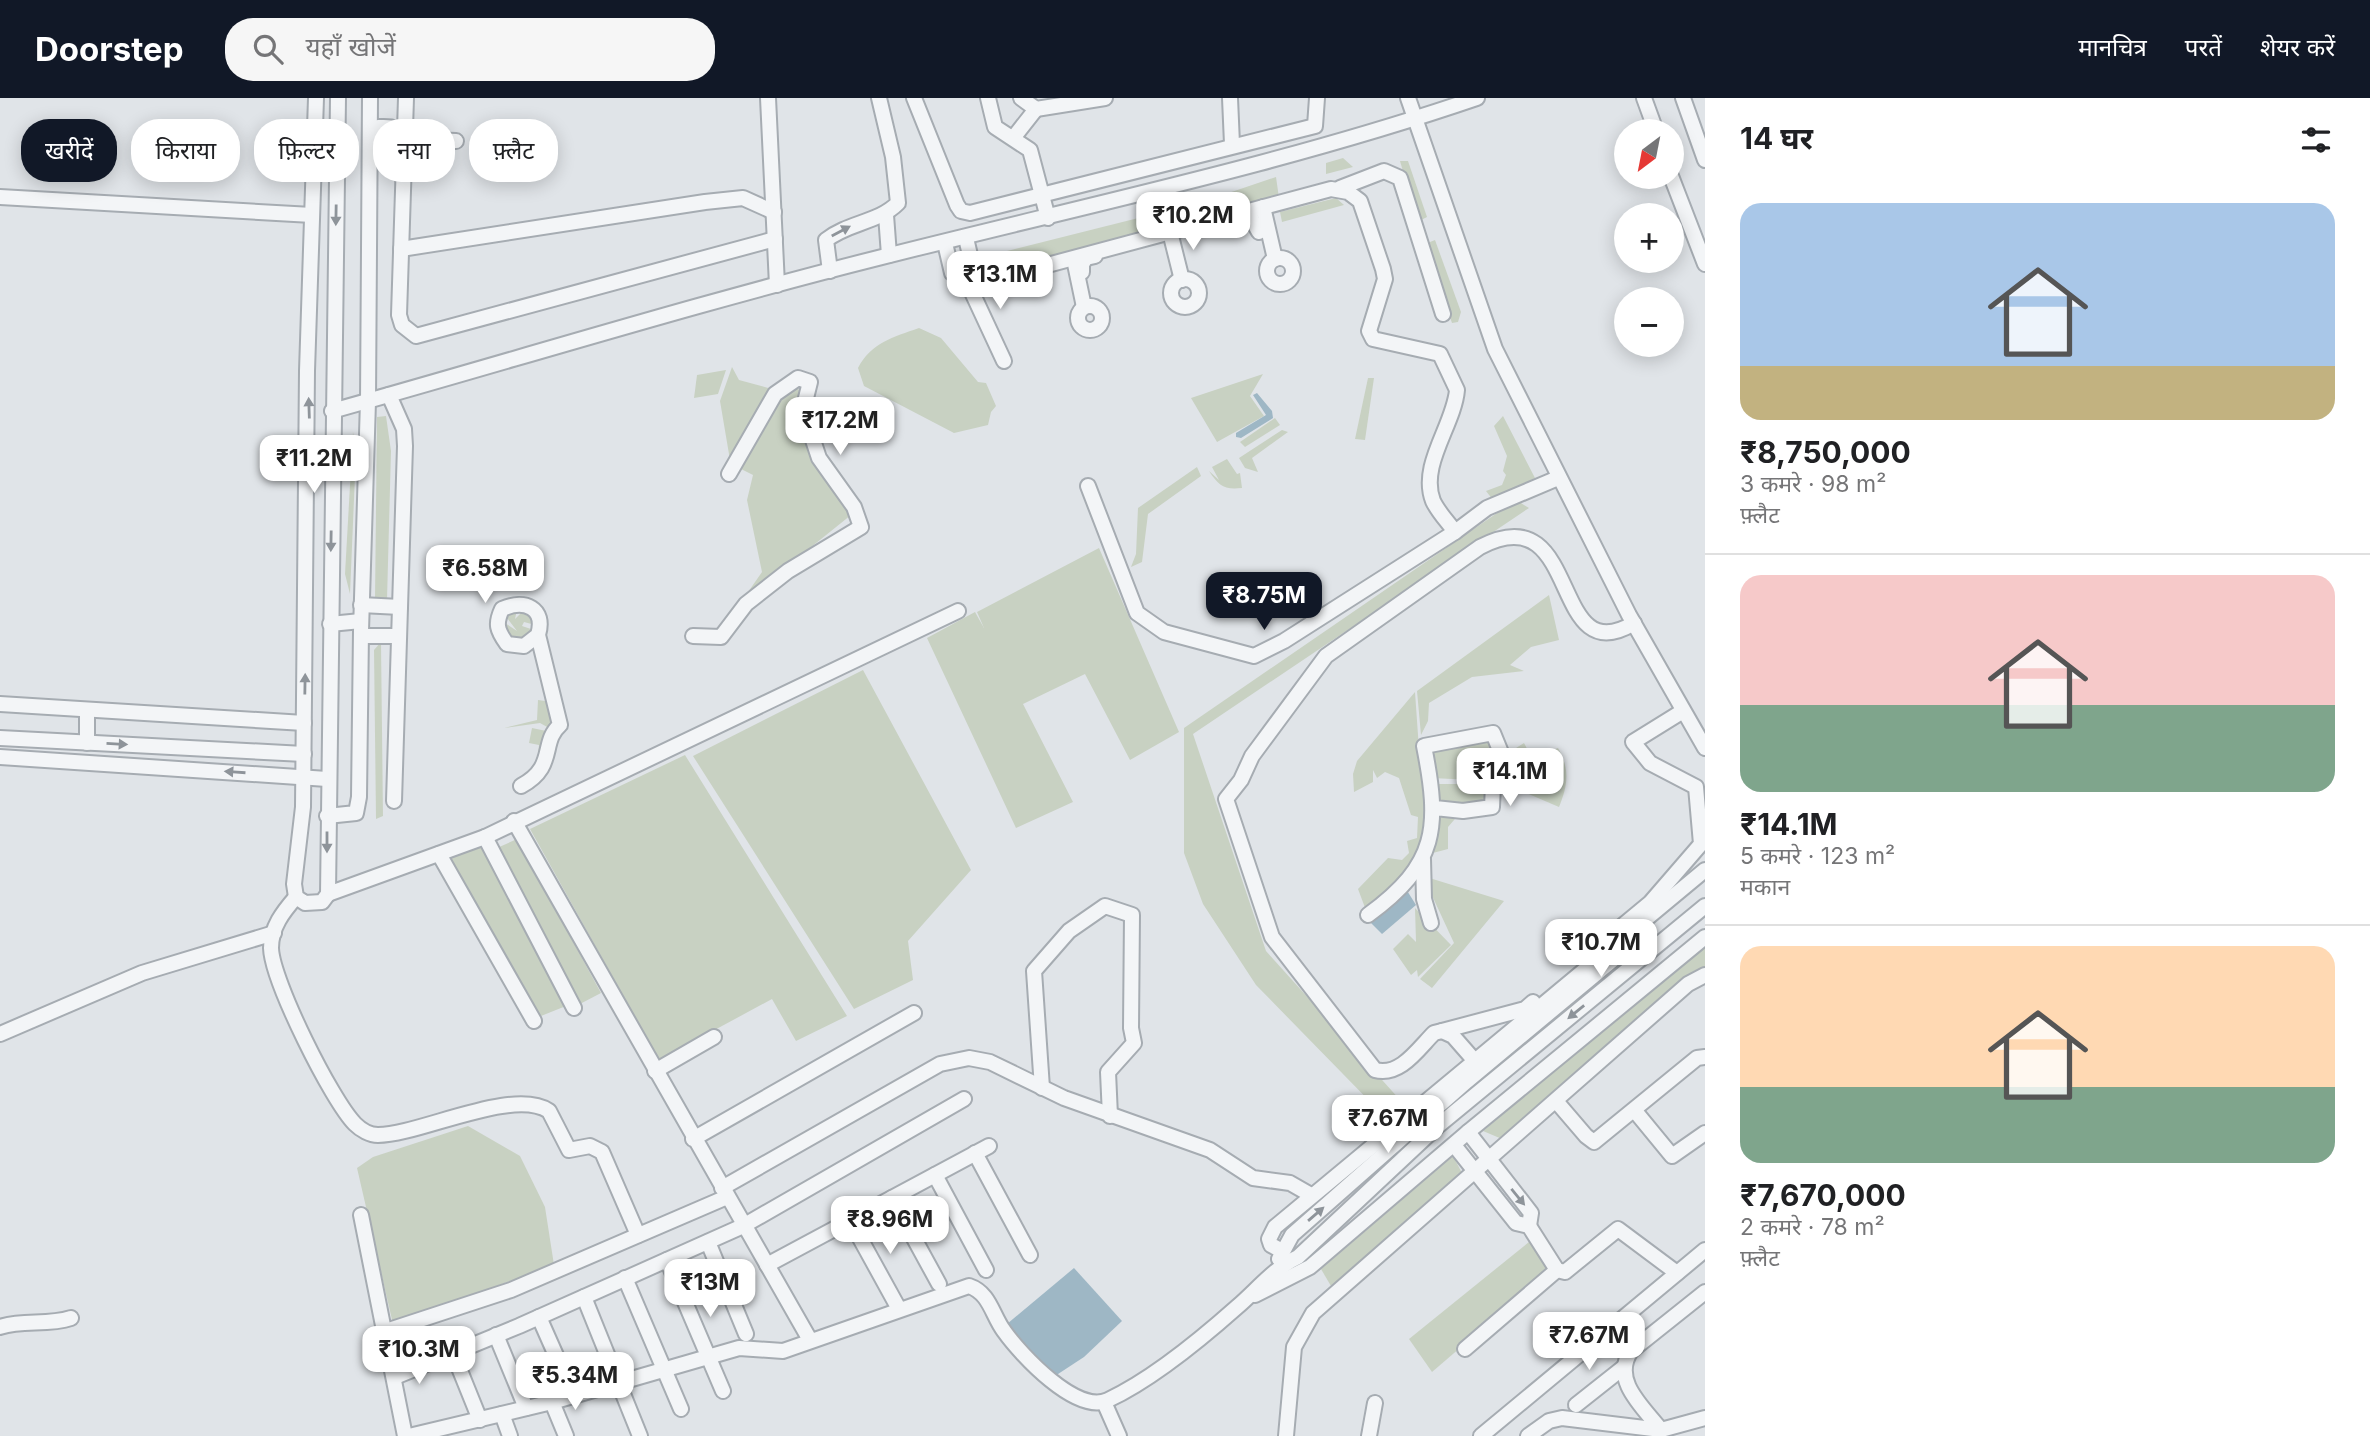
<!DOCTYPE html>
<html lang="hi">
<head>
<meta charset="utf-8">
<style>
	:root { --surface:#fff; --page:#f6f6f6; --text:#202124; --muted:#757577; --line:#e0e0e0; --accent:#111827 }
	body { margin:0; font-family:Inter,"Noto Sans Devanagari",sans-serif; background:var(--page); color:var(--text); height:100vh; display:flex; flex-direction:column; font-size:26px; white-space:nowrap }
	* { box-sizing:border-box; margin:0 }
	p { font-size:23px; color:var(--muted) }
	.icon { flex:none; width:38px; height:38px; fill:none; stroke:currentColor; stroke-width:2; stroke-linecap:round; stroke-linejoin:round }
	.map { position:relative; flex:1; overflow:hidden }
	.panel { display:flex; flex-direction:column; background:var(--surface); width:665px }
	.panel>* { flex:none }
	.guide { position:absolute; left:21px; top:21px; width:665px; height:63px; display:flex; gap:14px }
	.needle { width:46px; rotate:212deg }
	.fabs { position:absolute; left:1614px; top:21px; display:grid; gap:14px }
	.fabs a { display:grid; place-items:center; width:70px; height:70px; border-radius:50%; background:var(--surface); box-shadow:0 4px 18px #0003; font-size:35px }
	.price { position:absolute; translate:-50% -60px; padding:0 16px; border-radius:14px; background:#fff; color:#222; font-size:23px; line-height:46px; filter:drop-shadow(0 2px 4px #0008) }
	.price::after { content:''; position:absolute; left:50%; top:42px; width:21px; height:16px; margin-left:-10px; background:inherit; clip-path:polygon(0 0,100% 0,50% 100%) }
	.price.current { background:var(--accent); color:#fff }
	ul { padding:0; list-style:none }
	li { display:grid; align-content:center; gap:14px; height:371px; padding:0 35px }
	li+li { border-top:2px solid var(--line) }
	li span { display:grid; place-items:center; height:217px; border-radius:21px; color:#555 }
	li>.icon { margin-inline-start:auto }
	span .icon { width:126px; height:126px; fill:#fffc; stroke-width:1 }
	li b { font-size:30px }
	h2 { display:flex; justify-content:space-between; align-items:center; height:84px; padding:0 35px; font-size:30px }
	.tag { padding:0 24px; border-radius:28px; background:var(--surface); box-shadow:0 4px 18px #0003; font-size:24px; line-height:63px }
	.tag.current { background:var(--accent); color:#fff }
	header { display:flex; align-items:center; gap:42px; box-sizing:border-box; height:98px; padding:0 35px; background:var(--accent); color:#fff }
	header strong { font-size:33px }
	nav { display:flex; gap:38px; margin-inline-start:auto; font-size:24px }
	.search { width:490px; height:63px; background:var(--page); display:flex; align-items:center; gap:18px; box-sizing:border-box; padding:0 24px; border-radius:28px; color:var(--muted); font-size:26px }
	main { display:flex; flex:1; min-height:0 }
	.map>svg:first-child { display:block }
	.green { fill:#c8d1c2 }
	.water { fill:#9eb7c5 }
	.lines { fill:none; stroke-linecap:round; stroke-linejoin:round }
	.minor-casing { stroke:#a6acb2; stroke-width:18 }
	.minor { stroke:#f3f5f7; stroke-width:14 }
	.oneway { fill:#8e949a }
</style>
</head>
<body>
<header>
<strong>Doorstep</strong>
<div class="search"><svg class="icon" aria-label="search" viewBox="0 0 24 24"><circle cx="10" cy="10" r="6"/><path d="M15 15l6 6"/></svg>यहाँ खोजें</div>
<nav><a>मानचित्र</a><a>परतें</a><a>शेयर करें</a></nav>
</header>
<main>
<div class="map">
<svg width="1705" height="1338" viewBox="0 0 1705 1338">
	<rect width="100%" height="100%" fill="#e0e4e8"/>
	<g class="green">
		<path d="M 1343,60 L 1353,69 L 1326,76 L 1326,65 Z"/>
		<path d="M 1400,63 L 1408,63 L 1427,119 L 1421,122 L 1416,118 Z"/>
		<path d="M 1276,79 L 1279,100 L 983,175 L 979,160 L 1202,104 Z"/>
		<path d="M 1336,100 L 1344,107 L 1282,124 L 1280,114 Z"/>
		<path d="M 1435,142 L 1461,214 L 1458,224 L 1452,225 L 1425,146 Z"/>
		<path d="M 919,230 L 941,240 L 978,284 L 986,285 L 996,308 L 991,314 L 988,327 L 954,335 L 864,288 L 858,270 C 871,245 893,239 919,230 Z"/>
		<path d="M 732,269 L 739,282 L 772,291 L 730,362 L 720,303 Z"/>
		<path d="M 726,272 L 718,296 L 694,300 L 697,277 Z"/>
		<path d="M 1263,276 L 1250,298 L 1264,318 L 1217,344 L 1191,300 Z"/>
		<path d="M 1368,280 L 1374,280 L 1365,342 L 1355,341 Z"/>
		<path d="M 798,289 L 816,361 L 851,417 L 739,507 L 762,474 L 747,402 L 753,377 L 739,370 L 774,308 Z"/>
		<path d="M 386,318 L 391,353 L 387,502 L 375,501 L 377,319 Z"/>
		<path d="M 1503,318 L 1535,380 L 1493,402 L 1486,393 L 1502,387 L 1506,377 L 1503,373 L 1507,358 L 1494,328 Z"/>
		<path d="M 1275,320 L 1280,327 L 1245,349 L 1240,344 Z"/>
		<path d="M 1282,332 L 1288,334 L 1252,360 L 1258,374 L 1245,370 L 1239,360 Z"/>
		<path d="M 353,334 L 356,354 L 350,496 L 345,476 Z"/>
		<path d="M 1227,361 L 1237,376 L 1240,375 L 1242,390 C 1224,392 1219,388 1209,373 L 1219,382 L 1212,369 Z"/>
		<path d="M 1197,369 L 1201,378 L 1148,416 L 1142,464 L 1131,469 L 1136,456 L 1138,410 Z"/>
		<path d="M 1516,402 L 1529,410 L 1193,636 L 1266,853 L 1401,1003 L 1386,1020 L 1256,887 L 1203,806 L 1184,755 L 1184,630 Z"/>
		<path d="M 1099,450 L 1179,634 L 1130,662 L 1085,576 L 1023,606 L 1073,704 L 1016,730 L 927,540 L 975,514 L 984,530 L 977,514 Z"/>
		<path d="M 1549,497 L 1559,542 L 1531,549 L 1510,567 L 1524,573 L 1472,579 L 1429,605 L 1428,623 L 1421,637 L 1417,593 Z"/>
		<path d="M 518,507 L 515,521 L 527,509 L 539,528 L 524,524 L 522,528 L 537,533 L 532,542 L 509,545 L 499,521 L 517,533 L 504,516 Z"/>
		<path d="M 381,544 L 383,718 L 376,721 L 374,552 Z"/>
		<path d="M 863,572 L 971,772 L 908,843 L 913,882 L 854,911 L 693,658 Z"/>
		<path d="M 1415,594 L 1421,680 L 1430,733 L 1406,778 L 1367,815 L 1358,791 L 1388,760 L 1402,762 L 1409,755 L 1407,743 L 1417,740 L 1418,719 L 1411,717 L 1399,680 L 1385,674 L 1377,680 L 1373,672 L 1373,684 L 1354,694 L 1353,676 L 1357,663 Z"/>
		<path d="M 538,602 L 552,604 L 556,626 L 549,630 L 540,625 L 504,630 L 537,622 Z"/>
		<path d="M 532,630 L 551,634 L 536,675 L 539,647 L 529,645 Z"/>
		<path d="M 1493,638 L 1501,664 L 1492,683 L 1432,680 L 1425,650 Z"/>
		<path d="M 1524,645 L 1532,660 L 1558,650 C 1570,671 1568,687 1559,709 L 1498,683 L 1508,655 Z"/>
		<path d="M 685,657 L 847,918 L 796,943 L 772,901 L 659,962 L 530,731 Z"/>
		<path d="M 1435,686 L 1490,686 L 1490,707 L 1467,710 L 1436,704 Z"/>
		<path d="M 1438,712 L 1460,715 L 1448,729 L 1448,751 L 1429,756 Z"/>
		<path d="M 517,741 L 601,895 L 578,907 L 497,750 Z"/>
		<path d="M 482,744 L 566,908 L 541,918 L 533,912 L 449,759 Z"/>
		<path d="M 1423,778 L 1504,803 L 1432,890 L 1420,881 L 1454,845 Z"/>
		<path d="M 1415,810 L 1451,847 L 1418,879 L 1417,872 L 1411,877 L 1393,851 L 1408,836 L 1416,844 Z"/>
		<path d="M 1705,848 L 1705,871 L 1502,1041 L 1483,1033 Z"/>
		<path d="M 468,1028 L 520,1058 L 545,1109 L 554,1167 L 393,1226 L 357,1070 L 373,1059 Z"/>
		<path d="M 1453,1058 L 1462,1075 L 1331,1188 L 1321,1171 Z"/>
		<path d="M 1529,1144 L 1552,1171 L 1432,1274 L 1409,1241 Z"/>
	</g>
	<g class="water">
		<path d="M 1257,295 L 1272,313 L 1273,320 L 1241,340 L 1236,339 L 1236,335 L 1266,317 L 1253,297 Z"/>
		<path d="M 1406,791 L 1416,807 L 1382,836 L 1369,823 Z"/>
		<path d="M 1074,1170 L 1122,1223 L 1084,1259 L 1055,1278 L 1047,1276 L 1007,1226 Z"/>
	</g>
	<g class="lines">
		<g class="minor-casing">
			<g id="minor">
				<path d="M 316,0 L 307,273 L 303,709 L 294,786 L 296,799 L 305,805 L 322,804 L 328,796 L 338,0"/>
				<path d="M 406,0 L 399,217 L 402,227 L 416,238 L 775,141"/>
				<path d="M 768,0 L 777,187"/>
				<path d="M 914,0 L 957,107 L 961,113 L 970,115 L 1315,28 L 1317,0"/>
				<path d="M 988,0 L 995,29 L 1030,52 L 1048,120"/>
				<path d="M 1021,0 L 1036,11 L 1105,0"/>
				<path d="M 1230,0 L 1232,46"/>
				<path d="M 1408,0 L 1495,251 L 1629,517 L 1705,650"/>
				<path d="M 1644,0 L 1656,33"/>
				<path d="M 1683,0 L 1705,62"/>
				<path d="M 372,37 L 378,29 C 390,29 399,27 403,41"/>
				<path d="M 372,37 L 379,47 L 396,48 L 403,41"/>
				<path d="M 1014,39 L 1036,11"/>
				<path d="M 403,41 L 456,43"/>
				<path d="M 1671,78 L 1705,166"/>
				<path d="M 1340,90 L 1384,73 L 1400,80 L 1443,216"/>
				<path d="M 0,99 L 312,117"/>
				<path d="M 1263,109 L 1275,161"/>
				<path d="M 886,117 L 889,157"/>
				<path d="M 1237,124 L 1251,120 L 1259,134"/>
				<path d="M 1170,134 L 1182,182"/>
				<path d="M 945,145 L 952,175 L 960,178 L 973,170 L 966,140"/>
				<path d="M 401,151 L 705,104 L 743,100 L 774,114"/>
				<circle cx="1280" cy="173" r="13"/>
				<path d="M 1075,166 L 1084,209"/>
				<path d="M 830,173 L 826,142 C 849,124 878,125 898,105 L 893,59 L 879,0"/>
				<path d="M 1082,174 L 1082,166 L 1086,160 L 1095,158"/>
				<path d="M 964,177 L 1004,263"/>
				<circle cx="1185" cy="195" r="14"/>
				<path d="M 969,188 L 1331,91 L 1348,94 L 1360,103 L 1383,171 L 1385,181 L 1369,233 L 1373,241 L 1440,256 L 1457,292 C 1454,327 1419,367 1433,403 C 1438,414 1448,424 1455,434"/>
				<circle cx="1090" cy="220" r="12"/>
				<path d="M 389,297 L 404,331 L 405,348 L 394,703"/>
				<path d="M 332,313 C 514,262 695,206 878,160 C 1078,109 1281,67 1477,0"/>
				<path d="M 1088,388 L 1137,515 L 1164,534 L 1254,558 L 1284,543 L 1455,434 L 1487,410 L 1558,380"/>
				<path d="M 361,507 L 400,509"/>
				<path d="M 330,526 L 361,523"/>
				<path d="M 361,538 L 399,538"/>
				<path d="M 693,538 L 721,539 L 746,506 L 788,473 L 861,429 L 854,409 L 819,360 L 803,312 L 810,284 L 798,280 L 775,296 L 729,376"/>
				<path d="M 0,606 L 304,625"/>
				<path d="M 0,640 L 304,656"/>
				<path d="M 87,645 L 87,612"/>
				<path d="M 0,659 L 327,681"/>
				<path d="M 521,688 C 557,669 540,644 560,627 L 538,537 C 546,510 525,501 502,511 C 495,526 497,532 507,546 L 524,548 L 538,537"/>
				<path d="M 327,718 L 356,715 L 359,699 L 361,533 L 368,303 L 370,0"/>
				<path d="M 514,723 L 810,1242"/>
				<path d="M 485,739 L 574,910"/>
				<path d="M 439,756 L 534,923"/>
				<path d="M 1423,761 L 1424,801 L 1431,825"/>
				<path d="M 328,796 L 485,739 L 958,513"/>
				<path d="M 296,799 C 283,814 271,829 271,850 C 272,883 332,1003 355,1026 C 361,1032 370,1037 378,1037 C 419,1037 513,989 549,1013 L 569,1052 L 590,1048 L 602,1054 L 638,1137"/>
				<path d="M 1368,817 C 1438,766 1440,729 1424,648 L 1493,635 L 1504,662 L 1493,687 L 1492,709 L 1463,713 L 1435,710"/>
				<path d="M 1615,834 L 1650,805 L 1701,746 L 1696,689 L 1650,665 L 1633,644 L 1683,613"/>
				<path d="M 1442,933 L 1525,911 L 1533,904"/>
				<path d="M 0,936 L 142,875 L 274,835"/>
				<path d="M 1474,962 L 1453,938 L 1442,933 L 1434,935 C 1418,951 1400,979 1375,972 L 1272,839 L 1226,701 L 1241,682 L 1252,658 L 1326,558 L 1480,449 C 1583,395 1548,577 1634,525"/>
				<path d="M 655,973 L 714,939"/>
				<path d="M 1042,990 L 1034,873 L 1069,833 L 1105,808 L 1132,817 L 1131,930 L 1134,945 L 1108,974 L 1110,1018"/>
				<path d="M 1556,1003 L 1586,1038 L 1594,1044 L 1697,960 L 1705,959"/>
				<path d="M 1635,1013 L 1672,1058 L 1705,1035"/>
				<path d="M 1468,1034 L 1531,1115 L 1529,1128"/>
				<path d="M 693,1041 L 914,915"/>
				<path d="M 1454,1047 L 1516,1125 L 1529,1128 L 1557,1172 L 1565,1174 L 1618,1131 L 1677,1175"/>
				<path d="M 975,1055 L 1030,1157"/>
				<path d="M 935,1077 L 986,1172"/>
				<path d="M 722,1090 L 940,966 L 969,960 L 990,964 L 1064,1000 L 1210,1052 L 1253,1080 L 1290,1085 L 1311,1097"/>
				<path d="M 892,1100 L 939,1186"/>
				<path d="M 361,1117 L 405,1338"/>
				<path d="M 850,1122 L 899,1211"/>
				<path d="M 708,1144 L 746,1236"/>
				<path d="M 1282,1153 L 1271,1147 L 1269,1141 L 1275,1129 L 1705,772"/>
				<path d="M 1279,1161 L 1292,1137 L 1467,983 L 1633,845"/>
				<path d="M 667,1162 L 723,1293"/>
				<path d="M 767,1167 L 989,1048"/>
				<path d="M 625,1180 L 681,1311"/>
				<path d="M 1255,1197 L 1310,1169 L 1468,1034 L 1705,839"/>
				<path d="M 584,1199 L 640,1338"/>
				<path d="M 539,1219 L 573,1296"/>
				<path d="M 0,1229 C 23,1221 47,1228 71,1220"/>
				<path d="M 386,1233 L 511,1192 L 727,1099"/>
				<path d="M 496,1237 L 526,1310"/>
				<path d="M 1465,1251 L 1557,1172"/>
				<path d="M 453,1255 L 480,1322"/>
				<path d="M 395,1279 L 519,1228 L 743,1128 L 964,1001"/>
				<path d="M 552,1304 L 566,1338"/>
				<path d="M 1104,1304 L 1119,1338"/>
				<path d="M 1576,1307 L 1624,1269"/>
				<path d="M 502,1316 L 510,1338"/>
				<path d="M 1661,1332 C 1643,1309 1611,1282 1631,1253 L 1705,1194"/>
				<path d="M 409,1338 L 552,1304 L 739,1250 L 783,1253 L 969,1188 C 990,1195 992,1217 1004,1233 C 1021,1257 1077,1317 1108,1302 C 1151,1282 1201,1241 1237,1209 C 1258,1191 1273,1171 1298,1159 L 1439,1027 L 1705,808"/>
				<path d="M 1286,1338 L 1294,1249 L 1313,1215 L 1688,886 L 1705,877"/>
				<path d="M 1369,1338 L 1375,1305"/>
				<path d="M 1481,1338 L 1705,1152"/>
				<path d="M 1528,1338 L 1549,1323 L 1562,1320 L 1661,1332 L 1705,1320"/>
			</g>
		</g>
		<use href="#minor" class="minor"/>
	</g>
	<defs><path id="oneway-solid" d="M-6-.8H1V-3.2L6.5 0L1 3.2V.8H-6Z" transform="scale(1.75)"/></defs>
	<g class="oneway">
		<use href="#oneway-solid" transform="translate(336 117) rotate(91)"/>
		<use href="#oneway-solid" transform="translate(841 133) rotate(-28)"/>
		<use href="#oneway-solid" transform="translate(309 310) rotate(-92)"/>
		<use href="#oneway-solid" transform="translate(331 443) rotate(91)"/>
		<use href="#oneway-solid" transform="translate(305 586) rotate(-89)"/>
		<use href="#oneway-solid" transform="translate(117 646) rotate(3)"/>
		<use href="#oneway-solid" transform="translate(235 674) rotate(-176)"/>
		<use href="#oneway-solid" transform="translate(327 744) rotate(90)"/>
		<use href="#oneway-solid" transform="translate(1576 914) rotate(141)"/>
		<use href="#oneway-solid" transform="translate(1518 1099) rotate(51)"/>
		<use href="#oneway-solid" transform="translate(1316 1116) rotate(-41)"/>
	</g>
</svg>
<div class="fabs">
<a><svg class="needle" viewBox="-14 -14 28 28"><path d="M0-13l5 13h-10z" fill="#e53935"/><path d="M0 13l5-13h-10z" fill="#757577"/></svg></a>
<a>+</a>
<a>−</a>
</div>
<b class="price" style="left:1193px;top:154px">₹10.2M</b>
<b class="price" style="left:1000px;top:213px">₹13.1M</b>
<b class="price" style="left:840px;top:359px">₹17.2M</b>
<b class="price" style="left:314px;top:397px">₹11.2M</b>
<b class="price" style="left:485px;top:507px">₹6.58M</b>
<b class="price current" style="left:1264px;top:534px">₹8.75M</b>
<b class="price" style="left:1510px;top:710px">₹14.1M</b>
<b class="price" style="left:1601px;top:881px">₹10.7M</b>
<b class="price" style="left:1388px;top:1057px">₹7.67M</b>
<b class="price" style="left:890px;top:1158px">₹8.96M</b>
<b class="price" style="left:710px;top:1221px">₹13M</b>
<b class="price" style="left:1589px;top:1274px">₹7.67M</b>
<b class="price" style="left:419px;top:1288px">₹10.3M</b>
<b class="price" style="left:575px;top:1314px">₹5.34M</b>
<div class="guide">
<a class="tag current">खरीदें</a>
<a class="tag">किराया</a>
<a class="tag">फ़िल्टर</a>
<a class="tag">नया</a>
<a class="tag">फ़्लैट</a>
</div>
</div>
<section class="panel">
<h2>14 घर<svg class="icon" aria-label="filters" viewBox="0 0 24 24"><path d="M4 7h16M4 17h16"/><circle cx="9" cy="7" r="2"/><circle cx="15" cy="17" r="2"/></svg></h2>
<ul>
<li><span style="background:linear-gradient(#a9c7e8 75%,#c2b280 0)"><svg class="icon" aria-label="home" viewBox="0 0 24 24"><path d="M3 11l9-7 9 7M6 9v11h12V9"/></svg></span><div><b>₹8,750,000</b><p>3 कमरे · 98 m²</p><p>फ़्लैट</p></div></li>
<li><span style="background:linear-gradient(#f6c9c9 60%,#7fa58c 0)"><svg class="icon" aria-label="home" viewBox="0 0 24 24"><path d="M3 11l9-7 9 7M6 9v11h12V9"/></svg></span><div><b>₹14.1M</b><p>5 कमरे · 123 m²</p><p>मकान</p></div></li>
<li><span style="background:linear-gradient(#ffd9b3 65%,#7fa58c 0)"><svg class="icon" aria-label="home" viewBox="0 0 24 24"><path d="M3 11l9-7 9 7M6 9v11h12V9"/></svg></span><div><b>₹7,670,000</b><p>2 कमरे · 78 m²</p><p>फ़्लैट</p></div></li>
</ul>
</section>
</main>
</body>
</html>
